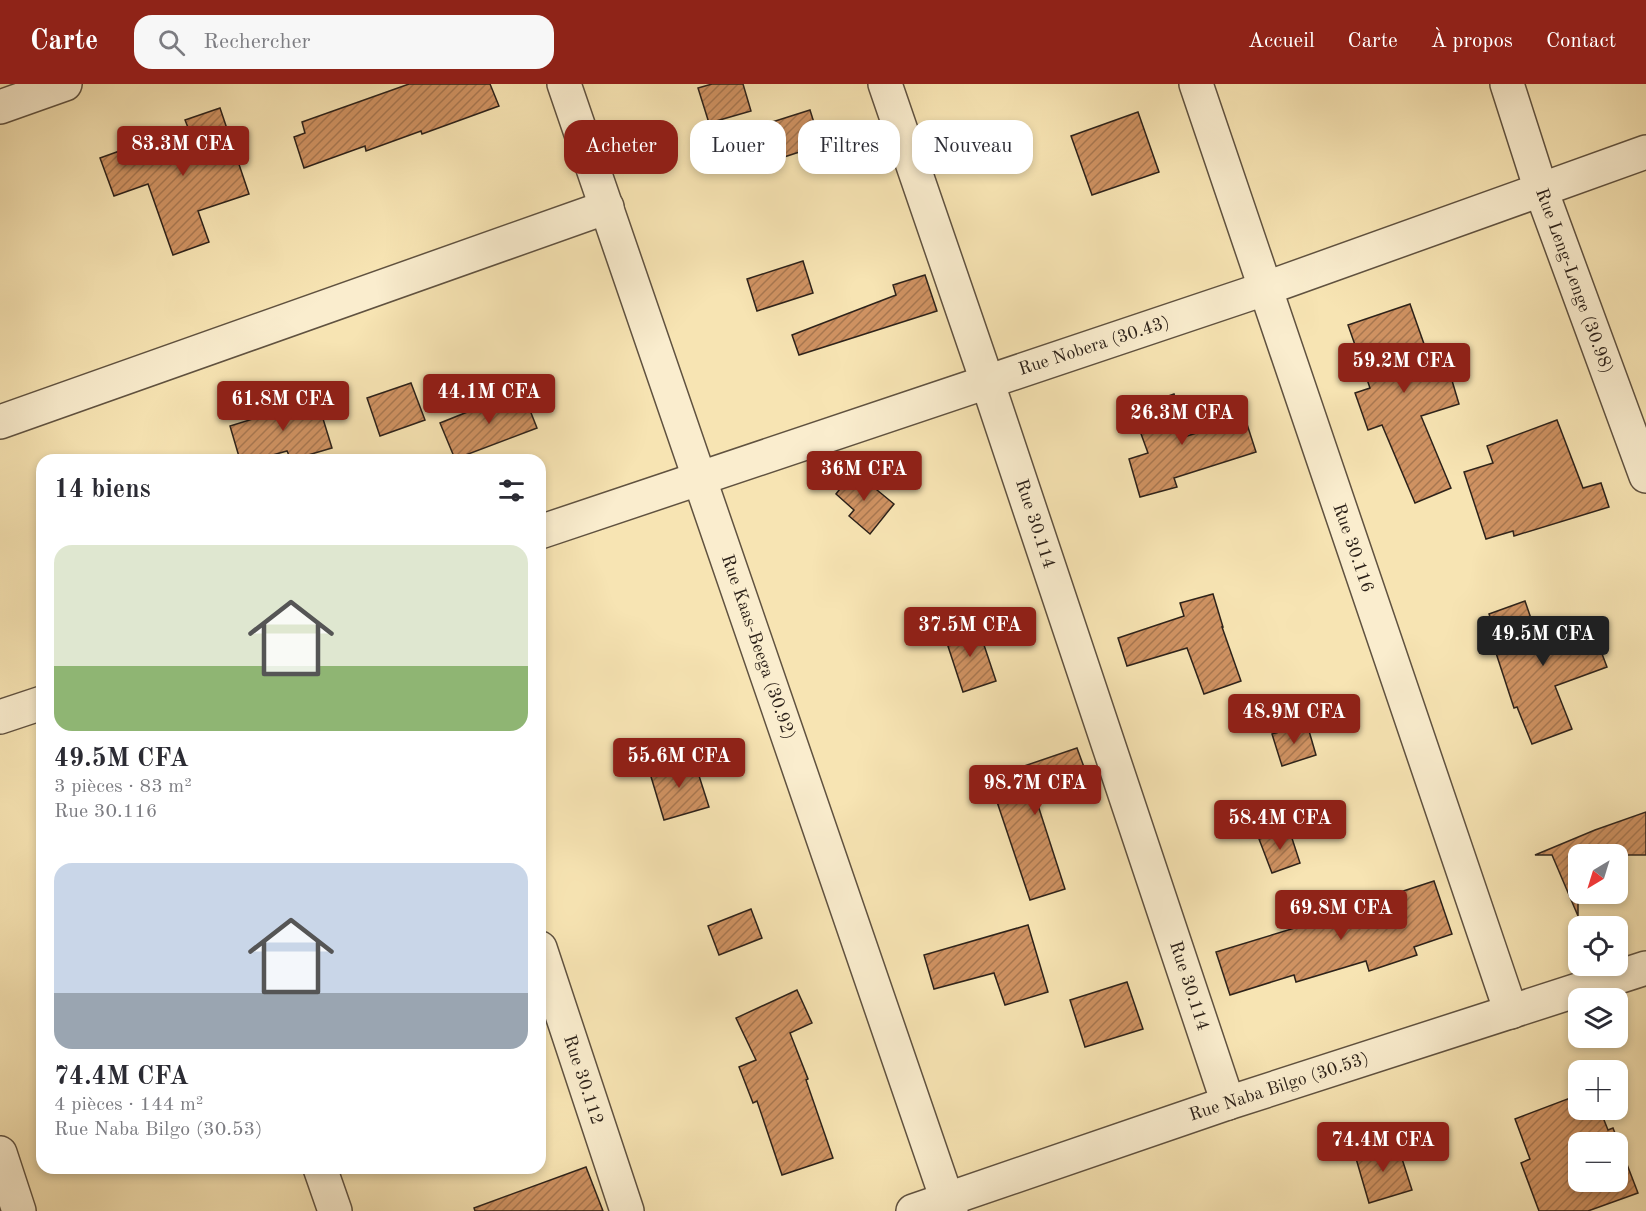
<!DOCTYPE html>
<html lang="fr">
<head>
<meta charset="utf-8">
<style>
	:root { --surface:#fff; --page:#f7f7f7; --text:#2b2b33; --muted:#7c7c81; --accent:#8f2418 }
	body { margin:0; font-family:"Old Standard TT",serif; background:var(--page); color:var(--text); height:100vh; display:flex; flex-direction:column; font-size:22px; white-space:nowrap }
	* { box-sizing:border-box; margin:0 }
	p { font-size:20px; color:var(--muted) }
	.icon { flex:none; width:33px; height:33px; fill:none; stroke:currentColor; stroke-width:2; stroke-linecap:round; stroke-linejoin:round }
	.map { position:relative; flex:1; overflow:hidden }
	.details { position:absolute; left:36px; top:370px; width:510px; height:720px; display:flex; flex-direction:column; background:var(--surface); border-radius:18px; box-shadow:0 3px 9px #0003 }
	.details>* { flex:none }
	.top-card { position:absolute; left:564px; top:36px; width:570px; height:54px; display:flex; gap:12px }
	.needle { width:39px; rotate:218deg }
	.fabs { position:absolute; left:1568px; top:760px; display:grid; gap:12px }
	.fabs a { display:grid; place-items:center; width:60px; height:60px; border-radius:12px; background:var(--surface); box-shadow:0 3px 9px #0003; font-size:30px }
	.price { position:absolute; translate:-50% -51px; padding:0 14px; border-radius:6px; background:var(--accent); color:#fff; font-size:20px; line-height:39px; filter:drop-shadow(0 2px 3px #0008) }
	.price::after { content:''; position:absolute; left:50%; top:36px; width:18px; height:14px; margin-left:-9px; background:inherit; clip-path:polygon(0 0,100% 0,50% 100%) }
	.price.active { background:#222; color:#fff }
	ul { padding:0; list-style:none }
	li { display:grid; align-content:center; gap:12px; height:318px; padding:0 18px }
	li span { display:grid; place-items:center; height:186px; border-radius:18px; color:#555 }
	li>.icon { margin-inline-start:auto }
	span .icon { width:108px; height:108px; fill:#fffc; stroke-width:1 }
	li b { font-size:26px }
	h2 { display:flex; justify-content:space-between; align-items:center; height:72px; padding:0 18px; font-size:26px }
	.tag { padding:0 21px; border-radius:18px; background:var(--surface); box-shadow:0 3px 9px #0003; font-size:21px; line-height:54px }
	.tag.active { background:var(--accent); color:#fff }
	header { display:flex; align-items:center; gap:36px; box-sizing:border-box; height:84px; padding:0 30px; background:var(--accent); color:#fff }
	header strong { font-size:28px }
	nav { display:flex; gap:33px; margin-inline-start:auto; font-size:21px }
	.search { width:420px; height:54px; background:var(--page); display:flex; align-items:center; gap:15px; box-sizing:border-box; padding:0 21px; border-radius:18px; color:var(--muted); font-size:22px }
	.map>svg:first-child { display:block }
	.building { fill:url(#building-hatch); stroke:#2d221a; stroke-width:1.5; fill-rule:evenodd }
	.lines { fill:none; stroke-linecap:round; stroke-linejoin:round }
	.minor-casing { stroke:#605240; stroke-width:36 }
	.minor { stroke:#faedce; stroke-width:33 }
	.labels { text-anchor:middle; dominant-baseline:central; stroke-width:6; stroke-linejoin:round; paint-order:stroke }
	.street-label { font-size:18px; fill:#2d221a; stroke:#faedce }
</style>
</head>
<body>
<header>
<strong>Carte</strong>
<div class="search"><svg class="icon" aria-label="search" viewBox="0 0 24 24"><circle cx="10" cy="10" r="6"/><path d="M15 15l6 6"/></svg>Rechercher</div>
<nav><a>Accueil</a><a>Carte</a><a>À propos</a><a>Contact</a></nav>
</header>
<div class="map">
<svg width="1646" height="1127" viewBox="0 0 1646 1127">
	<defs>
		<pattern id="building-hatch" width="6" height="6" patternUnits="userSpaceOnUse" patternTransform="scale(1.5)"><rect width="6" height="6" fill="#cf9262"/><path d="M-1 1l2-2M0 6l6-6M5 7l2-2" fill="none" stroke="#a87750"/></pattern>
	</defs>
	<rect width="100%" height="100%" fill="#f7e4b3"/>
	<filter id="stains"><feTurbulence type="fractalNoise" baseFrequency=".00333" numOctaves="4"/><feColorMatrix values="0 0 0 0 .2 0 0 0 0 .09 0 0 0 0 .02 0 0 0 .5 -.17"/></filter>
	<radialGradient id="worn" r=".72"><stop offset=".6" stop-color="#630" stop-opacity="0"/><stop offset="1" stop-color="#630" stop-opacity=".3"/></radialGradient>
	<g class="building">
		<path d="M 409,0 L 490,0 L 499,22 L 422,50 L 421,47 L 366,67 L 365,62 L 304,84 L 294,53 L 305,49 L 302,38 Z"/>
		<path d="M 712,0 L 743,0 L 751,27 L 709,39 L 698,4 Z"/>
		<path d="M 220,24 L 249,110 L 198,127 L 209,158 L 173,171 L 148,100 L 114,112 L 100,74 L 125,65 L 126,68 L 189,46 L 185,36 Z"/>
		<path d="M 810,26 L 821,61 L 781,74 L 769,39 Z"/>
		<path d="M 1138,28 L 1159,88 L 1092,111 L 1071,52 Z"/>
		<path d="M 803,177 L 813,209 L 757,227 L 747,195 Z"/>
		<path d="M 925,191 L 937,227 L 799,271 L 792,251 L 896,211 L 893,201 Z"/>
		<path d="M 1410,220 L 1430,277 L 1445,273 L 1459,320 L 1421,332 L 1451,404 L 1415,419 L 1382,341 L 1368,346 L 1355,309 L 1370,304 L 1348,241 Z"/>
		<path d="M 411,299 L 425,336 L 380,352 L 367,314 Z"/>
		<path d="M 522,306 L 537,344 L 455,375 L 440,339 Z"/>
		<path d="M 1174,310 L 1187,352 L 1245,334 L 1256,368 L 1174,394 L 1177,403 L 1140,413 L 1129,375 L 1148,369 L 1132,325 Z"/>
		<path d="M 316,312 L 332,364 L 291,376 L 287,367 L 255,376 L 240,376 L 230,342 L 276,328 L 275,324 Z"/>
		<path d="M 1557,336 L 1583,404 L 1601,399 L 1609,423 L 1514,452 L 1513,447 L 1486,455 L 1464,388 L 1493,379 L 1487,362 Z"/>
		<path d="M 854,387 L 894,420 L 870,450 L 849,432 L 854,426 L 836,410 Z"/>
		<path d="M 1213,510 L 1223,543 L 1222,543 L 1241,597 L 1204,610 L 1187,564 L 1127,582 L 1118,554 L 1184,532 L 1180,519 Z"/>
		<path d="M 1525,517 L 1537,552 L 1588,533 L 1607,583 L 1555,602 L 1572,645 L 1532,660 L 1517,623 L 1514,624 L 1495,566 L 1501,564 L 1489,530 Z"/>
		<path d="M 977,540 L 996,597 L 963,608 L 944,550 Z"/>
		<path d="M 1307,640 L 1316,671 L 1282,682 L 1272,650 Z"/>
		<path d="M 1077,664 L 1088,694 L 1035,712 L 1065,805 L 1030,816 L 989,694 Z"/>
		<path d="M 693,673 L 709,723 L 664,736 L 649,686 Z"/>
		<path d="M 1646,728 L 1646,771 L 1578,771 L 1578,832 L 1552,771 L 1535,771 L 1595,746 Z"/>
		<path d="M 1289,745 L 1300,779 L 1272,789 L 1259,755 Z"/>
		<path d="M 1434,797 L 1452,850 L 1414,863 L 1417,871 L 1369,887 L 1366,877 L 1296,898 L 1294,891 L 1230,911 L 1216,868 L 1334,832 L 1333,830 Z"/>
		<path d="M 751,825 L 762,854 L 719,871 L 708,842 Z"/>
		<path d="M 1028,841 L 1048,908 L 1005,921 L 994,889 L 934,905 L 924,871 Z"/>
		<path d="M 1127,898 L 1143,945 L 1085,963 L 1070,916 Z"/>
		<path d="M 797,906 L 812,939 L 790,949 L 808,995 L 806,996 L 833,1074 L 782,1091 L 757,1017 L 753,1019 L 739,983 L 756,976 L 736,934 Z"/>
		<path d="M 1578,1011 L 1578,1026 L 1600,1026 L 1608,1046 L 1613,1044 L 1638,1109 L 1588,1127 L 1539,1127 L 1521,1079 L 1530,1075 L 1515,1035 ZM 1578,1059 L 1617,1059 L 1617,1098 L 1578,1098 Z"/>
		<path d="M 1397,1059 L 1412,1106 L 1369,1119 L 1355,1071 Z"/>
		<path d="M 586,1083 L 603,1127 L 475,1127 L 474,1124 Z"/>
	</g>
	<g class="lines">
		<g class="minor-casing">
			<g id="minor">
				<path d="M 564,0 L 951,1127"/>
				<path d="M 885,0 L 987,297 L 1228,1019"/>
				<path d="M 1196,0 L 1511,928"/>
				<path d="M 1507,0 L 1541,106 L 1646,392"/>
				<path d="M 0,23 L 65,0"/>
				<path d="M 0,338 L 607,123"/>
				<path d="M 540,448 L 1264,205 L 1646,68"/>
				<path d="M 0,633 L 42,619"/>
				<path d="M 540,864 L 627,1127"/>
				<path d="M 0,1069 L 19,1127"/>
				<path d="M 320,1084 L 335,1127"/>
				<path d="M 913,1127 L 1228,1019 L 1646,884"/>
			</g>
		</g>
		<use href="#minor" class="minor"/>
	</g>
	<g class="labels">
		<g class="street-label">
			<text transform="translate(1574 197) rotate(70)">Rue Leng-Lenge (30.98)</text>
			<text transform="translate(1094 262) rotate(-18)">Rue Nobera (30.43)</text>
			<text transform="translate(1035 440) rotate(72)">Rue 30.114</text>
			<text transform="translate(1353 464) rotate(71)">Rue 30.116</text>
			<text transform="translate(758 563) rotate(71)">Rue Kaas-Beega (30.92)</text>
			<text transform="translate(1189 902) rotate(72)">Rue 30.114</text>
			<text transform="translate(583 996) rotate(72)">Rue 30.112</text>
			<text transform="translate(1279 1003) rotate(-18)">Rue Naba Bilgo (30.53)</text>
		</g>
	</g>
	<rect width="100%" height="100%" filter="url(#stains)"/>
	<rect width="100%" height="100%" fill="url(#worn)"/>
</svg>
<div class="fabs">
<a><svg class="needle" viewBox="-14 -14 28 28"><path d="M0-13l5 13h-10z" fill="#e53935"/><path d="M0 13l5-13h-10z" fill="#7c7c81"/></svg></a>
<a><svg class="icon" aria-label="locate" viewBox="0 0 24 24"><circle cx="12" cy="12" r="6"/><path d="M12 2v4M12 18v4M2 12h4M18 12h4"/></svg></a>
<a><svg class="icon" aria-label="layers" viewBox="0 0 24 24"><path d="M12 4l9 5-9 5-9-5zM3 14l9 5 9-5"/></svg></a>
<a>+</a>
<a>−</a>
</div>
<b class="price" style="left:183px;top:93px">83.3M CFA</b>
<b class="price" style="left:1404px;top:310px">59.2M CFA</b>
<b class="price" style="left:489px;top:341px">44.1M CFA</b>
<b class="price" style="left:283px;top:348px">61.8M CFA</b>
<b class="price" style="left:1182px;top:362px">26.3M CFA</b>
<b class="price" style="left:864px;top:418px">36M CFA</b>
<b class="price" style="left:970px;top:574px">37.5M CFA</b>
<b class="price active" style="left:1543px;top:583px">49.5M CFA</b>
<b class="price" style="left:1294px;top:661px">48.9M CFA</b>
<b class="price" style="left:679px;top:705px">55.6M CFA</b>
<b class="price" style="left:1035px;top:732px">98.7M CFA</b>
<b class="price" style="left:1280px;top:767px">58.4M CFA</b>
<b class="price" style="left:1341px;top:857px">69.8M CFA</b>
<b class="price" style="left:1383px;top:1089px">74.4M CFA</b>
<div class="top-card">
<a class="tag active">Acheter</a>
<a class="tag">Louer</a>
<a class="tag">Filtres</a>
<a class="tag">Nouveau</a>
</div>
<section class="details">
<h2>14 biens<svg class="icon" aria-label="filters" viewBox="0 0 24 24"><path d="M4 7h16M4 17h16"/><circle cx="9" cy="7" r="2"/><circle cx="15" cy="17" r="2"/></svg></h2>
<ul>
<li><span style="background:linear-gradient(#dfe7d0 65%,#8fb573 0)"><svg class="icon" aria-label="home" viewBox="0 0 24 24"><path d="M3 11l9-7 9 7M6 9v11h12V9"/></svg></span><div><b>49.5M CFA</b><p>3 pièces · 83 m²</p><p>Rue 30.116</p></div></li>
<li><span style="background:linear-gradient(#c9d6e8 70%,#9aa5b1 0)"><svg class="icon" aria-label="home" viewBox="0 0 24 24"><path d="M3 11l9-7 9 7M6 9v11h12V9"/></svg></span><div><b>74.4M CFA</b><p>4 pièces · 144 m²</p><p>Rue Naba Bilgo (30.53)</p></div></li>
</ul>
</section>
</div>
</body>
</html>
